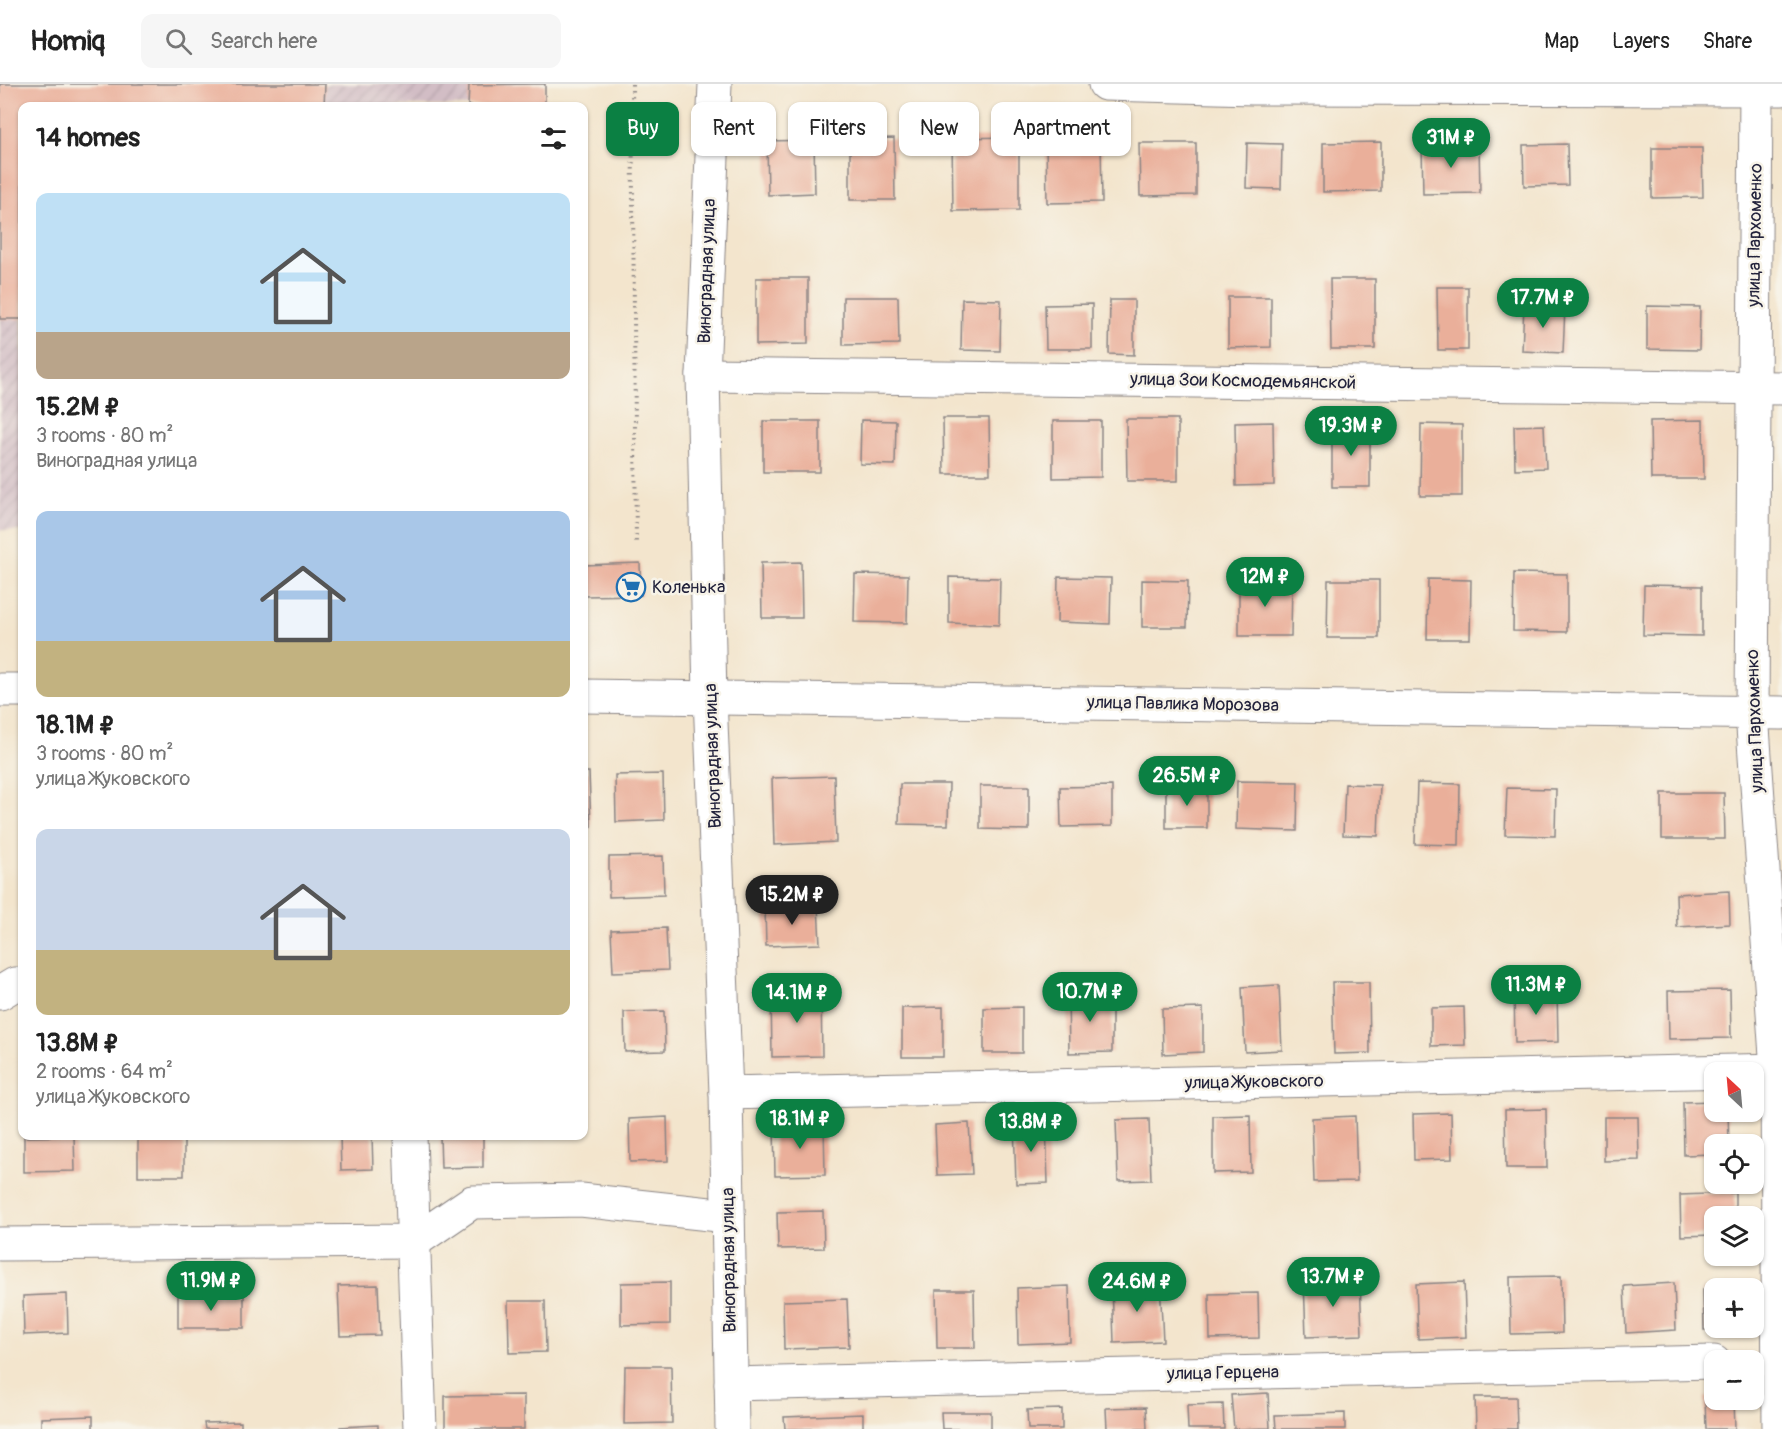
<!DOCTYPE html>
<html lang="en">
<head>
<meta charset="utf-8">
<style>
	:root { --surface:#fff; --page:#f6f6f6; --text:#222; --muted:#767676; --line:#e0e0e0; --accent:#0b8043 }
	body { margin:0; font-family:Pangolin,sans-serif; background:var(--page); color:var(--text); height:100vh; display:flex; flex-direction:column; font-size:22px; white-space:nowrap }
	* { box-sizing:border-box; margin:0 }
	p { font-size:20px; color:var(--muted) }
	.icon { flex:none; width:33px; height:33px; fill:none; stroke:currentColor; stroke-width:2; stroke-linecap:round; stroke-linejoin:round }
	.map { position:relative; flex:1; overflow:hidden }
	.drawer { position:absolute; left:18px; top:18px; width:570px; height:1038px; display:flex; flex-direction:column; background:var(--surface); border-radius:12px; box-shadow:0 2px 4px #0004 }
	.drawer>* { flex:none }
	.banner { position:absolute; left:606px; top:18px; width:570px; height:54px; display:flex; gap:12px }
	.needle { width:39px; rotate:334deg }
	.tools { position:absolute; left:1704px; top:978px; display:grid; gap:12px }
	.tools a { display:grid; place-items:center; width:60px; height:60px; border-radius:12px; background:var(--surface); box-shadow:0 2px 4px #0004; font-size:30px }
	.price { position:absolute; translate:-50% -51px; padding:0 14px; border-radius:21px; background:var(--accent); color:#fff; font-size:20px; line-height:39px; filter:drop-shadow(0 2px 3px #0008) }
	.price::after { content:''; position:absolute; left:50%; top:36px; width:18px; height:14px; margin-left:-9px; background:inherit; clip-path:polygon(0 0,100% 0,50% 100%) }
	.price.active { background:#222; color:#fff }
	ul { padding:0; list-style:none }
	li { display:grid; align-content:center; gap:12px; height:318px; padding:0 18px }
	li span { display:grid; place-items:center; height:186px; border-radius:12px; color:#555 }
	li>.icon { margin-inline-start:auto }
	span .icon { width:108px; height:108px; fill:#fffc; stroke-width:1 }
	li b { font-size:26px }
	h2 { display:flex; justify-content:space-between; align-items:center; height:72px; padding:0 18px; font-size:26px }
	.chip { padding:0 21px; border-radius:12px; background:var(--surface); box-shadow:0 2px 4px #0004; font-size:21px; line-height:54px }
	.chip.active { background:var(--accent); color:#fff }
	header { display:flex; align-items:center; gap:36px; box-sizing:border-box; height:84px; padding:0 30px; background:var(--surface); border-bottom:2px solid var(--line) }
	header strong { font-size:28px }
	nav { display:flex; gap:33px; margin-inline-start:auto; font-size:21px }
	.search { width:420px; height:54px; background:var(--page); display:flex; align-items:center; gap:15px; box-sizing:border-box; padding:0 21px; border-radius:12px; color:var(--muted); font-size:22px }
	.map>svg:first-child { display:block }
	.industrial { fill:url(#industrial-furrows) }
	.building { fill:#eaaf9a }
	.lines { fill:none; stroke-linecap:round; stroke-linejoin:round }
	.street-casing { stroke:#8a8484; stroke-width:35 }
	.secondary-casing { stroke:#8a8484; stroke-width:35 }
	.path { stroke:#8a8484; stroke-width:4; stroke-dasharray:1.5 4.5; stroke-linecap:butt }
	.street { stroke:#fff; stroke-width:33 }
	.secondary { stroke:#fff; stroke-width:33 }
	.labels { text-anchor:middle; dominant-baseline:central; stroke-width:5; stroke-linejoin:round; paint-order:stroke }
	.street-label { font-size:18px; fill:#22223b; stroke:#f7f3e8 }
	.poi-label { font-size:18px; fill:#22223b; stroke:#f7f3e8; text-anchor:start }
</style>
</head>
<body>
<header>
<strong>Homiq</strong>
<div class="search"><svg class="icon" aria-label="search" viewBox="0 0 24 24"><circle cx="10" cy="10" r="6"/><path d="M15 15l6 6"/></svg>Search here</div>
<nav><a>Map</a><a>Layers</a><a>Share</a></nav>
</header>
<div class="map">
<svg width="1782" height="1345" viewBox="0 0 1782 1345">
	<defs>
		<pattern id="industrial-furrows" width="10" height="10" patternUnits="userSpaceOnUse" patternTransform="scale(1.5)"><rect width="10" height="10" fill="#d2bdc5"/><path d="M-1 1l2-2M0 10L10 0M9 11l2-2" fill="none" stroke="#b4a2aa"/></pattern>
	</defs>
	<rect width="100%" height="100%" fill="#f7f3e8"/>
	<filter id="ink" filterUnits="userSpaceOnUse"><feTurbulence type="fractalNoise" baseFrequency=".0167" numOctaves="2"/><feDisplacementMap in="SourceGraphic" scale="12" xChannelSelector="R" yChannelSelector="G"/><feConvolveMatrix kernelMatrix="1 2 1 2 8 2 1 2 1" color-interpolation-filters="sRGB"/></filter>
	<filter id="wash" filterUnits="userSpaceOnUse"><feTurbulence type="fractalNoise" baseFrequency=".008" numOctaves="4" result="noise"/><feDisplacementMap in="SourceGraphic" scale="24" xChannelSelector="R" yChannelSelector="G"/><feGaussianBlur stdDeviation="1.35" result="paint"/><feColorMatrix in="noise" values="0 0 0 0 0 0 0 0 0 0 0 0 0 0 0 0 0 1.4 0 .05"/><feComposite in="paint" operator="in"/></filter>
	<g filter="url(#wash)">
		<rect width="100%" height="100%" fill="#f3e5cd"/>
		<path class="industrial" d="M 0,0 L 545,0 L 544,22 L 22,22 L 22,447 L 0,446 Z"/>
		<g id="blocks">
			<g class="building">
				<path d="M 0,0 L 325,0 L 324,22 L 22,22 L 22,235 L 0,235 Z"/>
				<path d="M 534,0 L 545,0 L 545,22 L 468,22 L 469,1 Z"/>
				<path d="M 1019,53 L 1019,126 L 953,127 L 952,54 Z"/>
				<path d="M 894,54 L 895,116 L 850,116 L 850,55 Z"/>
				<path d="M 814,56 L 815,109 L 768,111 L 767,57 Z"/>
				<path d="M 1101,56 L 1102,118 L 1047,119 L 1046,57 Z"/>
				<path d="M 1381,58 L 1381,107 L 1323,108 L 1323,59 Z"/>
				<path d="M 1139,59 L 1196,59 L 1196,111 L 1140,112 Z"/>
				<path d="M 1247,59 L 1282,60 L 1281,105 L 1246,104 Z"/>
				<path d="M 1479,60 L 1480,109 L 1423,110 L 1422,61 Z"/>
				<path d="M 1567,60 L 1568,101 L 1524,102 L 1523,61 Z"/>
				<path d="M 1652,64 L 1702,64 L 1703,113 L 1652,114 Z"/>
				<path d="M 756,194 L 808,194 L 808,260 L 756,261 Z"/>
				<path d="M 1330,195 L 1375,195 L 1375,265 L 1331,265 Z"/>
				<path d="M 1437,203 L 1468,203 L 1468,266 L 1438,266 Z"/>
				<path d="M 843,213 L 898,213 L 899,260 L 843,261 Z"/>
				<path d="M 1228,213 L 1271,213 L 1271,263 L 1228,264 Z"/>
				<path d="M 962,215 L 1001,216 L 1000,267 L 961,266 Z"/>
				<path d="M 1110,216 L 1134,216 L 1134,271 L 1109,270 Z"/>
				<path d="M 1092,220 L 1092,265 L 1046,265 L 1045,221 Z"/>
				<path d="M 1524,221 L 1565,223 L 1563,269 L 1522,267 Z"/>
				<path d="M 1647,222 L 1700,223 L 1699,266 L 1647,265 Z"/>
				<path d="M 943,334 L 989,334 L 990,390 L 944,390 Z"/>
				<path d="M 1126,335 L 1178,335 L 1178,397 L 1127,397 Z"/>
				<path d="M 861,336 L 896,337 L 895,381 L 860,380 Z"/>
				<path d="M 1703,336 L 1704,395 L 1651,395 L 1650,337 Z"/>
				<rect x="763" y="337" width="57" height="51"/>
				<path d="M 1053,337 L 1101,337 L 1101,393 L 1053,394 Z"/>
				<path d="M 1273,338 L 1274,401 L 1236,402 L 1235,339 Z"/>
				<path d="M 1421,340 L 1462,341 L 1462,412 L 1420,412 Z"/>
				<path d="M 1544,341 L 1546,384 L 1515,385 L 1514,342 Z"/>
				<path d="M 1370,342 L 1370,403 L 1332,403 L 1332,343 Z"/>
				<path d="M 801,478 L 802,534 L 762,534 L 761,479 Z"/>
				<path d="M 640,479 L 641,511 L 584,512 L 584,481 Z"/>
				<path d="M 1514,489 L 1567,490 L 1567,548 L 1513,547 Z"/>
				<path d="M 855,490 L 908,491 L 907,539 L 854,538 Z"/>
				<path d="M 949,493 L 1000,494 L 999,541 L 949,539 Z"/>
				<path d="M 1058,493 L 1111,494 L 1110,540 L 1057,538 Z"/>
				<path d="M 1428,495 L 1471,496 L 1470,555 L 1427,555 Z"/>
				<path d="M 1142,496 L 1188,497 L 1187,543 L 1142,543 Z"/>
				<path d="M 1328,496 L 1379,496 L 1379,554 L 1327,554 Z"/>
				<path d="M 1239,497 L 1292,497 L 1291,552 L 1239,552 Z"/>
				<path d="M 1644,501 L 1702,502 L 1702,552 L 1643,551 Z"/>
				<path d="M 584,688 L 589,688 L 591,743 L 584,743 Z"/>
				<path d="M 663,690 L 664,736 L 616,738 L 615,691 Z"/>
				<path d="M 834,692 L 836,758 L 774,761 L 772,694 Z"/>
				<path d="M 1237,697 L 1298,698 L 1297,747 L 1236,745 Z"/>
				<path d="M 1417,699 L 1460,700 L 1459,761 L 1415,760 Z"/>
				<path d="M 900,700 L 949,700 L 948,741 L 899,740 Z"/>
				<path d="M 1345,700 L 1380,701 L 1378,752 L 1343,751 Z"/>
				<path d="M 980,702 L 1029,702 L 1029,746 L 980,745 Z"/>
				<path d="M 1112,702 L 1112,742 L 1061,743 L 1060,703 Z"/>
				<path d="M 1207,702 L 1207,744 L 1166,744 L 1166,703 Z"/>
				<path d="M 1507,704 L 1556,705 L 1555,752 L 1505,751 Z"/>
				<path d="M 1662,709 L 1724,709 L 1725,755 L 1662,755 Z"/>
				<path d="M 663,772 L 664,811 L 609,813 L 609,773 Z"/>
				<path d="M 1729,807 L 1730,840 L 1677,843 L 1676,810 Z"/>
				<path d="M 818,822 L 820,860 L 766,862 L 765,823 Z"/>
				<path d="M 666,844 L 668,886 L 613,888 L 611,846 Z"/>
				<path d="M 1332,898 L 1369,898 L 1370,969 L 1334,970 Z"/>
				<path d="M 1279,901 L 1282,966 L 1245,968 L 1242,903 Z"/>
				<path d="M 1557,904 L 1558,958 L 1515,959 L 1514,905 Z"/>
				<path d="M 1730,906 L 1731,954 L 1669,955 L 1668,907 Z"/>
				<path d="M 821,907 L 822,972 L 772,973 L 771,908 Z"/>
				<path d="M 1068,909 L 1112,909 L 1112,968 L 1069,969 Z"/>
				<path d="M 943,923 L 943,973 L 902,973 L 902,924 Z"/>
				<path d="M 1022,923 L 1022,969 L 984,969 L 984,924 Z"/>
				<path d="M 1464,923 L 1465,961 L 1431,962 L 1431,924 Z"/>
				<path d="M 1203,924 L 1203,968 L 1163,970 L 1162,925 Z"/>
				<path d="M 664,927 L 665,967 L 625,968 L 624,928 Z"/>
				<path d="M 1714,1017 L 1714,1028 L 1728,1028 L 1729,1060 L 1714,1060 L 1714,1070 L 1684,1071 L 1683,1018 Z"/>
				<path d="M 1546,1025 L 1547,1084 L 1506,1084 L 1505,1026 Z"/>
				<path d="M 1451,1029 L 1452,1075 L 1414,1076 L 1413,1030 Z"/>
				<path d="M 1250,1031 L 1251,1088 L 1213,1089 L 1213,1032 Z"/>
				<path d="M 1355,1032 L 1357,1097 L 1314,1098 L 1312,1034 Z"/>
				<path d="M 667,1033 L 668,1077 L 630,1078 L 629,1035 Z"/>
				<path d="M 1604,1033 L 1638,1033 L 1639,1076 L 1604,1077 Z"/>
				<path d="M 1149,1035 L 1151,1096 L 1118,1097 L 1116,1036 Z"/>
				<path d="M 1046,1038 L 1048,1099 L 1016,1100 L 1014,1039 Z"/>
				<path d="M 969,1039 L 972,1090 L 937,1091 L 935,1041 Z"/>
				<path d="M 824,1040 L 825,1091 L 775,1092 L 774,1041 Z"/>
				<path d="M 74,1052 L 75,1087 L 24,1088 L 24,1053 Z"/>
				<rect x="138" y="1052" width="46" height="40"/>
				<path d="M 340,1052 L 372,1052 L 373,1085 L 341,1086 Z"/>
				<path d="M 440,1052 L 483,1052 L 483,1083 L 441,1084 Z"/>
				<path d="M 1735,1109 L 1735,1132 L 1714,1132 L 1714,1151 L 1681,1152 L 1680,1111 Z"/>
				<path d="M 823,1127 L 824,1164 L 778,1165 L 777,1128 Z"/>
				<path d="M 1561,1192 L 1562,1249 L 1511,1250 L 1510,1193 Z"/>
				<path d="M 1360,1194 L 1362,1251 L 1306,1253 L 1304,1196 Z"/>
				<path d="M 670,1198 L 670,1240 L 621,1241 L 621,1199 Z"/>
				<path d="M 1160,1198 L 1163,1257 L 1114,1259 L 1112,1200 Z"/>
				<path d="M 1464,1198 L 1466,1253 L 1418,1255 L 1416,1200 Z"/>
				<path d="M 1674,1199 L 1676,1246 L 1626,1249 L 1624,1202 Z"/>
				<path d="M 378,1201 L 380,1251 L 340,1252 L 338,1202 Z"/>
				<path d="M 1069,1202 L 1070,1258 L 1018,1260 L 1017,1204 Z"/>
				<path d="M 936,1206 L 974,1206 L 975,1264 L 937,1264 Z"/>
				<path d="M 1703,1206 L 1714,1206 L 1714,1244 L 1738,1244 L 1738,1246 L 1704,1246 Z"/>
				<path d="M 1258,1209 L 1259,1254 L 1210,1255 L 1209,1210 Z"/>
				<path d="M 67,1210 L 68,1249 L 24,1251 L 23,1212 Z"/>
				<rect x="178" y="1211" width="66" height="33"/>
				<path d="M 847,1215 L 849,1263 L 784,1265 L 783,1217 Z"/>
				<path d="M 508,1217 L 545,1217 L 546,1268 L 509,1269 Z"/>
				<path d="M 625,1282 L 671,1282 L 672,1339 L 624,1340 Z"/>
				<path d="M 1268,1309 L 1270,1344 L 1234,1345 L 1231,1311 Z"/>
				<path d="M 524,1311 L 524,1345 L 445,1345 L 445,1312 Z"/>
				<path d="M 1475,1313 L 1516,1313 L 1517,1345 L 1476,1345 Z"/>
				<path d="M 1705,1313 L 1734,1316 L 1735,1345 L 1706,1345 Z"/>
				<path d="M 1223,1320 L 1224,1345 L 1188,1345 L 1187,1321 Z"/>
				<path d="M 1146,1323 L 1147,1345 L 1107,1345 L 1106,1324 Z"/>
				<path d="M 1062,1325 L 1062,1345 L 1028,1345 L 1027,1326 Z"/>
				<path d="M 941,1328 L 991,1328 L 991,1345 L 942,1345 Z"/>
				<path d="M 1345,1329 L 1345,1345 L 1276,1345 L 1275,1331 Z"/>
				<path d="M 863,1330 L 863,1345 L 785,1345 L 784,1333 Z"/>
				<path d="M 93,1332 L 93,1345 L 41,1345 L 41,1334 Z"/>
				<path d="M 241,1338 L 241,1345 L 205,1345 L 204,1339 Z"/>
				<path d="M 378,1341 L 378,1345 L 340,1345 L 340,1343 Z"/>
			</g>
		</g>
	</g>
	<g filter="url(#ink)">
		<use href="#blocks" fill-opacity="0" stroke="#8a8484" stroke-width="1.5"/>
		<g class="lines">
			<g class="street-casing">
				<g id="street">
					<path d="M 715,0 L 703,291 L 710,613 L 726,1009 L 732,1345"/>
					<path d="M 1105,0 L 1253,4 L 1782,5"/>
					<path d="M 703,291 L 1782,304"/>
					<path d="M 1752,629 L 1777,986 L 1779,1345"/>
					<path d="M 0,909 L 15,900 L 22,900"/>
					<path d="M 726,1009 L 1782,986"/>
					<path d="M 410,1052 L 420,1345"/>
					<path d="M 0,1160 L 415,1157 L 472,1118 L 581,1116 L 728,1132"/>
					<path d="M 731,1300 L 1714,1278"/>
				</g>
			</g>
			<g class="secondary-casing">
				<g id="secondary">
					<path d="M 0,606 L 22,606"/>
					<path d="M 584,612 L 1782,629"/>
					<path d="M 1752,629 L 1756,0"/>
				</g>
			</g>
			<path class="path" d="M 632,0 L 636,462"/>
			<use href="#street" class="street"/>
			<use href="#secondary" class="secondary"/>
		</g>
	</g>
	<defs>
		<g id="supermarket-ring" transform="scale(1.5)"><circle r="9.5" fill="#f7f3e8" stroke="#1f6fb2" stroke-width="1.5"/><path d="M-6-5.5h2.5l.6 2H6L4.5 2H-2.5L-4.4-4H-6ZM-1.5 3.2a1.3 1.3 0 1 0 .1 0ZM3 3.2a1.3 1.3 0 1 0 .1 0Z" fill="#1f6fb2"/></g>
	</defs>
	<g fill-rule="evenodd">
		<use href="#supermarket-ring" x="631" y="503"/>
	</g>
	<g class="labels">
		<g class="street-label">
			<text transform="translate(1755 151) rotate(-89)">улица Пархоменко</text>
			<text transform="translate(707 187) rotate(-88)">Виноградная улица</text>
			<text transform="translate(1243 297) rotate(1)">улица Зои Космодемьянской</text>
			<text transform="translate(1183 620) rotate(1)">улица Павлика Морозова</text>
			<text transform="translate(1755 637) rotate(-92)">улица Пархоменко</text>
			<text transform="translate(713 672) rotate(-92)">Виноградная улица</text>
			<text transform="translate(1254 998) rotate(-1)">улица Жуковского</text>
			<text transform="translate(729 1176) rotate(-91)">Виноградная улица</text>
			<text transform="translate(1223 1289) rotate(-1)">улица Герцена</text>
		</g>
		<g class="poi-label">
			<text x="652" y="503">Коленька</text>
		</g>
	</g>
</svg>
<div class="tools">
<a><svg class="needle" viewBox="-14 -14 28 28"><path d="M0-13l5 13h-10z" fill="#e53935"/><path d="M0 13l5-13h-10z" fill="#767676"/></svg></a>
<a><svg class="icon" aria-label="locate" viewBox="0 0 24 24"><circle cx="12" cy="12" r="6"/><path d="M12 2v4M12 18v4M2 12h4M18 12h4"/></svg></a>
<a><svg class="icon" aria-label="layers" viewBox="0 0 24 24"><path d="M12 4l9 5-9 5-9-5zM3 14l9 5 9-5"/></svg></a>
<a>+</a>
<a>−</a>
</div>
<b class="price" style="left:1451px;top:85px">31M ₽</b>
<b class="price" style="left:1543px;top:245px">17.7M ₽</b>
<b class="price" style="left:1351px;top:373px">19.3M ₽</b>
<b class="price" style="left:1265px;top:524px">12M ₽</b>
<b class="price" style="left:1187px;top:723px">26.5M ₽</b>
<b class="price active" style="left:792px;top:842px">15.2M ₽</b>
<b class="price" style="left:1536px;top:932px">11.3M ₽</b>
<b class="price" style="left:1090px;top:939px">10.7M ₽</b>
<b class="price" style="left:797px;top:940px">14.1M ₽</b>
<b class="price" style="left:800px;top:1066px">18.1M ₽</b>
<b class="price" style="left:1031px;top:1069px">13.8M ₽</b>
<b class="price" style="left:1333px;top:1224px">13.7M ₽</b>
<b class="price" style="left:211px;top:1228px">11.9M ₽</b>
<b class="price" style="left:1137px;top:1229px">24.6M ₽</b>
<div class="banner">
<a class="chip active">Buy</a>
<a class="chip">Rent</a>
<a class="chip">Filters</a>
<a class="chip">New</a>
<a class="chip">Apartment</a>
</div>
<section class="drawer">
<h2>14 homes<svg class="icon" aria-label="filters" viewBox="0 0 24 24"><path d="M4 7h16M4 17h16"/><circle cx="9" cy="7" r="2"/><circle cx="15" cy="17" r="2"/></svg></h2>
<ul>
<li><span style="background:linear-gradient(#bfe0f5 75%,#b9a48a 0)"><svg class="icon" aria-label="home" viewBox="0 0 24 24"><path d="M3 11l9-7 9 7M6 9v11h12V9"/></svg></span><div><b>15.2M ₽</b><p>3 rooms · 80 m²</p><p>Виноградная улица</p></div></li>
<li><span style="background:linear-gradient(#a9c7e8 70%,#c2b280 0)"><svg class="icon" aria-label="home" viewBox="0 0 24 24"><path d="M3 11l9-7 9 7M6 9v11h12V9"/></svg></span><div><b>18.1M ₽</b><p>3 rooms · 80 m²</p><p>улица Жуковского</p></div></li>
<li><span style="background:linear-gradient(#c9d6e8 65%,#c2b280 0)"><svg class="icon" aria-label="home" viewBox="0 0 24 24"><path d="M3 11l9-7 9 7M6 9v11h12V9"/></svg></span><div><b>13.8M ₽</b><p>2 rooms · 64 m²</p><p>улица Жуковского</p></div></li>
</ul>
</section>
</div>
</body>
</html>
